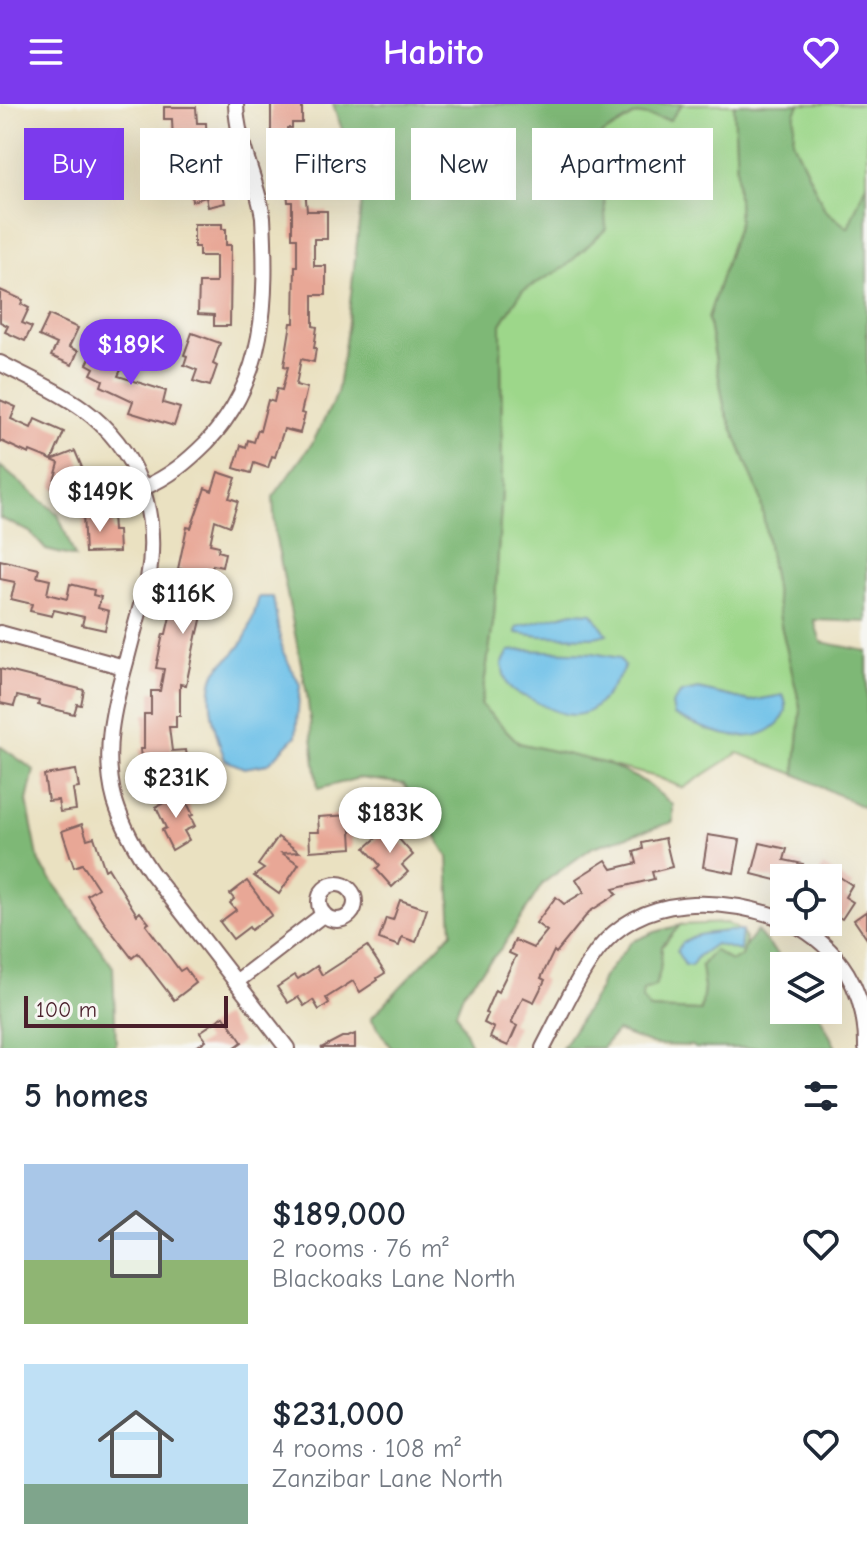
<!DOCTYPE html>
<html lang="en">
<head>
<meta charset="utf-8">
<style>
	:root { --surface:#fff; --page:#f2f2f3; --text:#1f2937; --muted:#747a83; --accent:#7c3aed }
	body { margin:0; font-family:"Comic Neue",sans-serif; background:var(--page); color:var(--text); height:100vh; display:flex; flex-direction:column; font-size:30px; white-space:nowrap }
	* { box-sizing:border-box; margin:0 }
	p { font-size:26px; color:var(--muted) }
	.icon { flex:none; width:44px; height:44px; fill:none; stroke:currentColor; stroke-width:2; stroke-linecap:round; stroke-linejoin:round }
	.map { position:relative; height:944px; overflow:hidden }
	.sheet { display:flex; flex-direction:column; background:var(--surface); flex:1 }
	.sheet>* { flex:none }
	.top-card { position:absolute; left:24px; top:24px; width:820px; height:72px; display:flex; gap:16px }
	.controls { position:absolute; left:770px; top:760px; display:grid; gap:16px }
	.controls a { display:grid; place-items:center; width:72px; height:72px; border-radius:0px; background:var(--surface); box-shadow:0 8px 32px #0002; font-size:40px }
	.scale { position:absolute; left:24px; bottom:20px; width:204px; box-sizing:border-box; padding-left:8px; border:4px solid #4a1f2b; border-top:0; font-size:22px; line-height:28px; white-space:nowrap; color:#4a1f2b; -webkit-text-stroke:6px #f6f6f2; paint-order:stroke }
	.price { position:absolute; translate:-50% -68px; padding:0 18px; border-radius:28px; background:#fff; color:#222; font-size:26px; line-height:52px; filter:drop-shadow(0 2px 4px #0008) }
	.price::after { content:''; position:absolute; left:50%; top:48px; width:24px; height:18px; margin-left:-12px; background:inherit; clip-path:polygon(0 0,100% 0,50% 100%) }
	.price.current { background:var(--accent); color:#fff }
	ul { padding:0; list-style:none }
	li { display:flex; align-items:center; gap:24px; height:200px; padding:0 24px }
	li span { display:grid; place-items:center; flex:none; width:224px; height:160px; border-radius:0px; color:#555 }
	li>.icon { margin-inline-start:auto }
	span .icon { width:96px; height:96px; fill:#fffc; stroke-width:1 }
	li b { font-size:34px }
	h2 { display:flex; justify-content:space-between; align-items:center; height:96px; padding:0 24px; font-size:34px }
	.pill { padding:0 28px; border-radius:0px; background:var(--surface); box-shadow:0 8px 32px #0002; font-size:28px; line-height:72px }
	.pill.current { background:var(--accent); color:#fff }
	header { display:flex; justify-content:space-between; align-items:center; height:104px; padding:0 24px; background:var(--accent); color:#fff; font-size:36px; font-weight:700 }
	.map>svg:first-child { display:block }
	.green { fill:#9dd78a; stroke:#747b5a; stroke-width:2 }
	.forest { fill:#7eb876; stroke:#646c50; stroke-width:2 }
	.water { fill:#6cc0e8; stroke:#5b708a; stroke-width:2 }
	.building { fill:#e8a796 }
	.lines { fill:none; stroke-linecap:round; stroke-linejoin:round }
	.street-casing { stroke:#826360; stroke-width:18 }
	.street { stroke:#fff; stroke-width:14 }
</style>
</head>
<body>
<header><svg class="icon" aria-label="menu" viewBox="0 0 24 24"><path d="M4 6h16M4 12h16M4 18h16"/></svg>Habito<svg class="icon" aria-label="heart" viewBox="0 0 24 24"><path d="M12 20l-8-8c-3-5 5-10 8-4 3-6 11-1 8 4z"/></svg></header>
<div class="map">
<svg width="867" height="944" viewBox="0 0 867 944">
	<rect width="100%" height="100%" fill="#f6f6f2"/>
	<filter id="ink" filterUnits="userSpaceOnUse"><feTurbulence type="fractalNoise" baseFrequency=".0125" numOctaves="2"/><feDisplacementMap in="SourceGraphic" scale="16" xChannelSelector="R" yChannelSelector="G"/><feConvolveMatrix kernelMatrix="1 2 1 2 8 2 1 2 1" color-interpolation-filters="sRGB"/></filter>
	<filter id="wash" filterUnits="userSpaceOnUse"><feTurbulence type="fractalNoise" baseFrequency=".006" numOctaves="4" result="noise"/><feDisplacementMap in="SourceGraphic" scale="32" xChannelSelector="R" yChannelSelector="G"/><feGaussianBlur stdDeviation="1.8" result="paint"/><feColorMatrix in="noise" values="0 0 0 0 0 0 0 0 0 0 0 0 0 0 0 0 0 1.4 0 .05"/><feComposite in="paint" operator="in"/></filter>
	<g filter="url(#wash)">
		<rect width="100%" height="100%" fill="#eae1c1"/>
		<g class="green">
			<path d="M 682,0 L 734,0 L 739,118 L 708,215 L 725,306 L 760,392 L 781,521 L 801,606 L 795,670 L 738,649 L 683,684 L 657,673 L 519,639 L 481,601 L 494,513 L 502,386 L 501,220 L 522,187 L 565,163 L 604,91 L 583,70 L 585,41 L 637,10 L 670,16 Z"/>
			<path d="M 799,0 L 867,0 L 867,77 L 848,125 L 825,106 L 793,37 L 795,8 Z"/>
			<path d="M 726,819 C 745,829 749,830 742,852 L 731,858 L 701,862 L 704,884 L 701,907 L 650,905 L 642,894 L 643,886 L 655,882 L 660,867 L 662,842 L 680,821 Z"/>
		</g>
		<g class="forest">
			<path d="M 333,0 L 682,0 L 670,16 L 636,10 L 585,41 L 583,70 L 604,91 L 606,125 L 565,163 L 522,187 L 501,220 L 502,386 L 494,513 L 481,601 L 519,639 L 608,660 L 645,678 L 673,701 L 673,718 L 593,743 L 543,779 L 504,841 L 464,887 L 456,908 L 472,944 L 391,944 L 371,914 L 452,828 L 448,753 L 404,680 L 359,674 L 318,685 L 307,590 L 275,430 L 273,393 L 313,338 L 337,290 L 347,225 L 363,85 Z"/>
			<path d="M 734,0 L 799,0 L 795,9 L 793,37 L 825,106 L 848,124 L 867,77 L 867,518 L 814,516 L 821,538 L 867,547 L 867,705 L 795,670 L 801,606 L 781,521 L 760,392 L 725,306 L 708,214 L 739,118 Z"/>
			<path d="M 0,362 L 58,410 L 75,453 L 46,446 L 30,428 L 0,414 Z"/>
			<path d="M 0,642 L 34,666 L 27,697 L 39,758 L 113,863 L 116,940 L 113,944 L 0,944 Z"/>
			<path d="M 680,821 L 662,842 L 660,867 L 655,882 L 643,886 L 642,894 L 650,905 L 701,907 L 704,884 L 701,862 L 714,846 L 731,857 L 742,852 L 745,842 L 757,827 L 787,862 L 784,862 L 784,906 L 817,906 L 836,944 L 695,944 L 692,942 L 654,941 L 617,927 L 602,944 L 562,944 L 599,886 L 602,875 L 631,838 L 655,828 Z"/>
		</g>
		<g class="water">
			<path d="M 259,493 L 273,493 L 282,546 L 300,581 L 296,632 L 268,660 L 244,664 L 225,656 C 216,631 204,595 215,569 C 219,560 231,554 237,546 C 250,530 253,512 259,493 Z"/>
			<path d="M 573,508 L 592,509 L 607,530 L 595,533 L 540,532 L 516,529 L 517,523 Z"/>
			<path d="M 525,546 L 593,549 L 619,554 L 625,563 C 617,575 606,594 595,603 C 575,620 550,606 531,595 C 524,592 515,590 510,584 C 504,577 504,569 502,560 L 509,547 Z"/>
			<path d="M 698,585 L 750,597 L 783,591 C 787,600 788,608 782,615 C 755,649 705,626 674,611 L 672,600 L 681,589 Z"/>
			<path d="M 728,827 L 742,827 L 740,847 L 715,840 L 698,852 L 691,862 L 685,861 L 677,848 C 684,828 709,830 728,827 Z"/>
		</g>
		<g id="blocks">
			<g class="building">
				<path d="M 271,0 L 302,0 L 302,19 L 292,19 L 292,24 L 287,24 L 287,38 L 271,37 Z"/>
				<path d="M 164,3 L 196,3 L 197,19 L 206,19 L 207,47 L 201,47 L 206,73 L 214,71 L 215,77 L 220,76 L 225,99 L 208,103 L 206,93 L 192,97 L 190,85 L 185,86 L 182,74 L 186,73 L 184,65 L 191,63 L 190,37 L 173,37 L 172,15 L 164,15 Z"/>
				<path d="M 318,50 L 321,83 L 305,84 L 307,107 L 327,107 L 327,135 L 314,135 L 314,162 L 326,162 L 326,191 L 313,191 L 313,222 L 317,223 L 314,244 L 316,244 L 314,258 L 301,255 L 296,281 L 307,284 L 301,309 L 305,310 L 300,329 L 284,325 L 275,353 L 272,352 L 268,364 L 254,359 L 251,369 L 234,364 L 241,341 L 246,343 L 248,336 L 254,338 L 258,326 L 260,327 L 268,296 L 274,298 L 277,285 L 282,286 L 288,263 L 284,262 L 291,219 L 294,219 L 295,162 L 297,162 L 297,134 L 292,134 L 292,98 L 288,98 L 286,73 L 294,73 L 292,52 Z"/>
				<path d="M 194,120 L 222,120 L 222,125 L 226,125 L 226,141 L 231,141 L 230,222 L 214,222 L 214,211 L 198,210 L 199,179 L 216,179 L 216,152 L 199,152 L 199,143 L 194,143 Z"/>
				<path d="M 0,186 L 23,196 L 21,200 L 29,204 L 22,219 L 32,223 L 25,237 L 5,228 L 8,222 L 0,218 Z"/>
				<path d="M 49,211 L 78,224 L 69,243 L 78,247 L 72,261 L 51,252 L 57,240 L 39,232 Z"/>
				<path d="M 192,229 L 220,239 L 213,260 L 217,262 L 210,282 L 193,277 L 197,266 L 184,261 L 187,252 L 184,251 Z"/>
				<path d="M 97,240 L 127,254 L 118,272 L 166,287 L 163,299 L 180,304 L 174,322 L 129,308 L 133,297 L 101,282 L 103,276 L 91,270 L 94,264 L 87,260 Z"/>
				<path d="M 0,296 L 16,303 L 11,315 L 31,324 L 35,315 L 64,328 L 52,356 L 30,347 L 29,350 L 1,337 L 0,338 Z"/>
				<path d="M 75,347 L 86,373 L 99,368 L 108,390 L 65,407 L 60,396 L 63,387 L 52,384 L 59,359 L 52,356 Z"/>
				<path d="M 218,368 L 236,374 L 229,394 L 238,397 L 230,422 L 215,416 L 210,440 L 219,442 L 218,447 L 225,449 L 222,463 L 213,461 L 210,472 L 203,470 L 196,501 L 204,503 L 198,529 L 197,528 L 186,581 L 180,580 L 180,612 L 176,612 L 176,623 L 169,623 L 172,647 L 186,646 L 188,659 L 175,660 L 178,684 L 145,688 L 140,645 L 144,645 L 144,610 L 151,610 L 151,587 L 160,587 L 164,565 L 156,564 L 163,530 L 166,530 L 181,465 L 178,465 L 187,423 L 191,424 L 205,384 L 212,387 Z"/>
				<path d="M 112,409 L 113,427 L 118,427 L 119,448 L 85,449 L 83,410 Z"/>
				<path d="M 0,456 L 39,465 L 37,473 L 50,476 L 47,490 L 67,495 L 70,480 L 94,486 L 93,491 L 101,493 L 98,504 L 109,507 L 105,526 L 82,521 L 84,513 L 54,506 L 52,512 L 30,507 L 32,500 L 11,495 L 15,478 L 0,475 Z"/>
				<path d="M 0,565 L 84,586 L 81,601 L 77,600 L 74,610 L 38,601 L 39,597 L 17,592 L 14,602 L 0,599 Z"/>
				<path d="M 76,666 L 79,684 L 73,685 L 76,706 L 60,708 L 58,696 L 48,697 L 44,671 Z"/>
				<path d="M 182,689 L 193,711 L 190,712 L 195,722 L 184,727 L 189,736 L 172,746 L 162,726 L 166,724 L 156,703 Z"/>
				<path d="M 350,711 L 352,744 L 310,747 L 309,728 L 319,728 L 318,713 Z"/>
				<path d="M 393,719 L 403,730 L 398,734 L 413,751 L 402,761 L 408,768 L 392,783 L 376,765 L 380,761 L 365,744 Z"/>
				<path d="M 82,720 L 87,735 L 94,733 L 105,766 L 108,764 L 137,811 L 140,808 L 149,819 L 146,821 L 169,852 L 180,867 L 185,864 L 196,879 L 174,896 L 138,849 L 132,854 L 104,818 L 87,791 L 98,784 L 82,760 L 74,763 L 62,727 Z"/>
				<path d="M 708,731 L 740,736 L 734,769 L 703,763 Z"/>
				<path d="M 278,733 L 299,748 L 282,749 L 299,760 L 279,790 L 254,772 L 264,765 L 258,761 Z"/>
				<path d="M 665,734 L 672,763 L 652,768 L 654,775 L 613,785 L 617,790 L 589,808 L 556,849 L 554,847 L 541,874 L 545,876 L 534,898 L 523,893 L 511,919 L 517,922 L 508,942 L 490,934 L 494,924 L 484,919 L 488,910 L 485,909 L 495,886 L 498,888 L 516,852 L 509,849 L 515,836 L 533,844 L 547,827 L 536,819 L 556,793 L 564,800 L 584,788 L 576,775 L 606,756 L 612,765 L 637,759 L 634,748 L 643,745 L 642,739 Z"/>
				<path d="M 760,739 L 787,745 L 784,756 L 803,760 L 800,774 L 784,774 L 784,778 L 752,770 Z"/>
				<path d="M 823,762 L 852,781 L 845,793 L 853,798 L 842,815 L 828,807 L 828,774 L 815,774 Z"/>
				<path d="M 247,777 L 272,811 L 251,826 L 249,823 L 233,835 L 220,818 L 236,806 L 230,799 L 234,795 L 230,790 Z"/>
				<path d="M 400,796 L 427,805 L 416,838 L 402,833 L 399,842 L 379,835 L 386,814 L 393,816 Z"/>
				<path d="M 867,807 L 867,835 L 854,816 Z"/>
				<path d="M 367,842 L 385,869 L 377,874 L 378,876 L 360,888 L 353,877 L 326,894 L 329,899 L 319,906 L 313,896 L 304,902 L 298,893 L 288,899 L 277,883 L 295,871 L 298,875 L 317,862 L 322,871 Z"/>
				<path d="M 224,912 L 242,938 L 234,944 L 195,944 L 206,936 L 200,928 Z"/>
				<path d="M 355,930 L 355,944 L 321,944 L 342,933 L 348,933 Z"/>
			</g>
		</g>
	</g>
	<g filter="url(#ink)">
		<use href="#blocks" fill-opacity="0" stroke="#826360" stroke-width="2"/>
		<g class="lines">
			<g class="street-casing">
				<g id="street">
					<path d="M 0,259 C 28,274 57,286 82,304 C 138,345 160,408 148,475 C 141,502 133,530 126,558 C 113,604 102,649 115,697 C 123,723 136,746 151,768 L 287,944"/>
					<path d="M 143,384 C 169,373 187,358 207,338 C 267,275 267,195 263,113 C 257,75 237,40 236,0"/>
					<path d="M 0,529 L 124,563"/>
					<circle cx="337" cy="798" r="18"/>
					<path d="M 790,818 C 840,843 867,888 866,944"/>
					<path d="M 236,878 L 324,810"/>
					<path d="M 543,944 C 560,912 575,877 597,847 C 642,788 721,793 784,815"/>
				</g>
			</g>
			<use href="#street" class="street"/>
		</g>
	</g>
</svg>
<div class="controls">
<a><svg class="icon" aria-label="locate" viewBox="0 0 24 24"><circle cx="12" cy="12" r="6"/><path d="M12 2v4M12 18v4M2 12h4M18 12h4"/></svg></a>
<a><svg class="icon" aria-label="layers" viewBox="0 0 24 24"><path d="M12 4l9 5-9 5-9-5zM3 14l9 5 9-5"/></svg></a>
</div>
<div class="scale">100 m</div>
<b class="price current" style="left:131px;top:283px">$189K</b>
<b class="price" style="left:100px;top:430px">$149K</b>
<b class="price" style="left:183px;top:532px">$116K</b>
<b class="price" style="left:176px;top:716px">$231K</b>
<b class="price" style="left:390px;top:751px">$183K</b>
<div class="top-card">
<a class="pill current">Buy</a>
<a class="pill">Rent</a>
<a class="pill">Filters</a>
<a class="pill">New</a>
<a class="pill">Apartment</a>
</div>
</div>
<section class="sheet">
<h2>5 homes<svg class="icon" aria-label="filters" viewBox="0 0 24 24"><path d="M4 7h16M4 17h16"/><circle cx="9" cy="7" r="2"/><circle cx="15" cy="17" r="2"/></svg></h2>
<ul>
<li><span style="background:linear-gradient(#a9c7e8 60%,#8fb573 0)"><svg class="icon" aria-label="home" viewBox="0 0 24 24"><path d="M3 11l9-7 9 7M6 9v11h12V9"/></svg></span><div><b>$189,000</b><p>2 rooms · 76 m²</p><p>Blackoaks Lane North</p></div><svg class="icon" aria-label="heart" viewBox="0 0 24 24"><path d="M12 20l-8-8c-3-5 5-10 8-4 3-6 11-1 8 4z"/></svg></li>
<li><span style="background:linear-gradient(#bfe0f5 75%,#7fa58c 0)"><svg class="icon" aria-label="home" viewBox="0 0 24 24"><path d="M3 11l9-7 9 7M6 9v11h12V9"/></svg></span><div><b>$231,000</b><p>4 rooms · 108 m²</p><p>Zanzibar Lane North</p></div><svg class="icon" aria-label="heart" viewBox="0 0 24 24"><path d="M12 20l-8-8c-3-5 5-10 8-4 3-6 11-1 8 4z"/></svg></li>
</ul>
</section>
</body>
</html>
